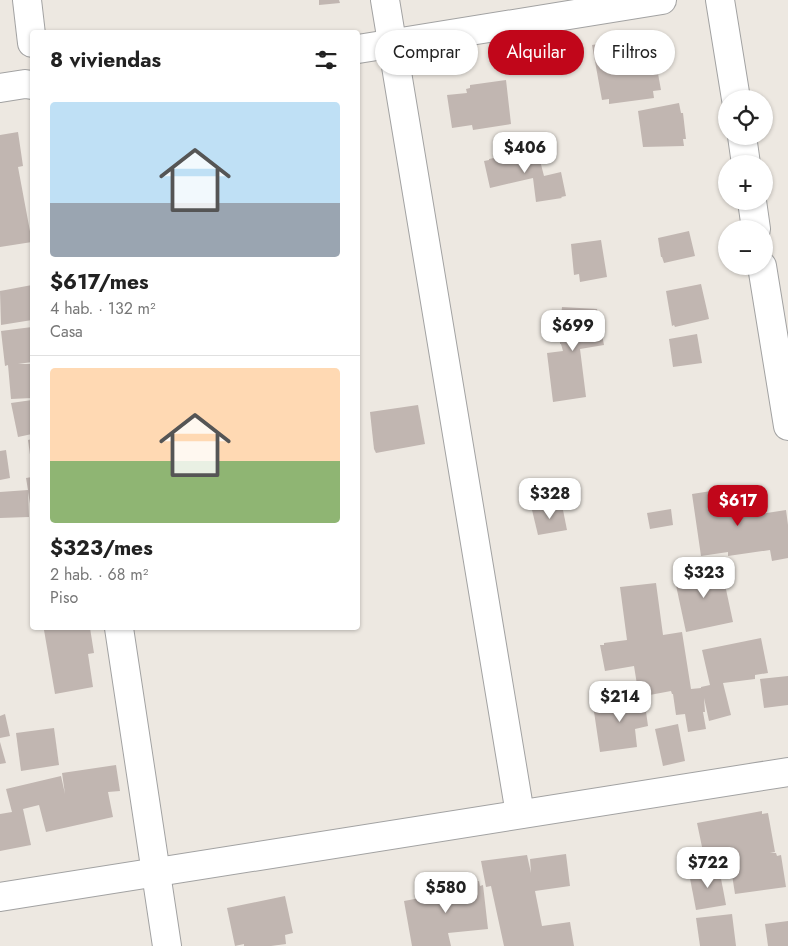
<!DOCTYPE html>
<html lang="es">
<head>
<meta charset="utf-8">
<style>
	:root { --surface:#fff; --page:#f6f6f6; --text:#222; --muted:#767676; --line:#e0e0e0; --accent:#c1061a }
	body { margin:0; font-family:Jost,sans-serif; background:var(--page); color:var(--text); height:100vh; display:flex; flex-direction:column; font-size:19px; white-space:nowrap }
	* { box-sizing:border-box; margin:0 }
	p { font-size:16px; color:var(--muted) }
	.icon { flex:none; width:28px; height:28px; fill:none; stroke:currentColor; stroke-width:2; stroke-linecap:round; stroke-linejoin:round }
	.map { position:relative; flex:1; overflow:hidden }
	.details { position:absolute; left:30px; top:30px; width:330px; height:600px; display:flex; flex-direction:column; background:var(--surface); border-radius:5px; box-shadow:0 1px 4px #0004 }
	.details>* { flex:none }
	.banner { position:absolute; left:375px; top:30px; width:338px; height:45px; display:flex; gap:10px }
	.controls { position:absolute; left:718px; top:90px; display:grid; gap:10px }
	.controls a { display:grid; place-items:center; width:55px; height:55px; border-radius:50%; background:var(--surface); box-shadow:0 1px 4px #0004; font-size:25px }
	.price { position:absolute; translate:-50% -42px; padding:0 11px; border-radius:10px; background:#fff; color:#222; font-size:16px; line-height:32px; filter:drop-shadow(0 1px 2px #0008) }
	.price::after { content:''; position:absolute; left:50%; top:30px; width:15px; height:11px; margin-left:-8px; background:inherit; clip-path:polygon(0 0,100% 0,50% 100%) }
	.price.selected { background:var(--accent); color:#fff }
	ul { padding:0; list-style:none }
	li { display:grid; align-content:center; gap:10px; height:265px; padding:0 20px }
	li+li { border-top:1px solid var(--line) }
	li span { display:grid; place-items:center; height:155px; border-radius:5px; color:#555 }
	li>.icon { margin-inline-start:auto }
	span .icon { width:90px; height:90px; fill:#fffc; stroke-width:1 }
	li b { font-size:21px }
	h2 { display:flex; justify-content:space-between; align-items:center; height:60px; padding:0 20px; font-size:21px }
	.chip { padding:0 18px; border-radius:22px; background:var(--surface); box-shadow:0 1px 4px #0004; font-size:18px; line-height:45px }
	.chip.selected { background:var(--accent); color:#fff }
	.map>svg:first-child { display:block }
	.building { fill:#c1b6b1 }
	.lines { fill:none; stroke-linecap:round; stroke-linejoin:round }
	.minor-casing { stroke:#a2a2a2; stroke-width:30 }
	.minor { stroke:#fff; stroke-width:28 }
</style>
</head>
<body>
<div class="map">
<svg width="788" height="946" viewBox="0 0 788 946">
	<rect width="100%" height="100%" fill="#ede8e1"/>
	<g class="building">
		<path d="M 319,0 L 339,0 L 340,3 L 319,5 Z"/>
		<path d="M 651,35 L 661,90 L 653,91 L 654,98 L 609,104 L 609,99 L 602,100 L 592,45 Z"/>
		<path d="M 506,80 L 511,124 L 473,130 L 472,125 L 452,128 L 447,95 L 467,93 L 466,89 L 470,88 L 470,85 Z"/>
		<path d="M 679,103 L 681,113 L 683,113 L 686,139 L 683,139 L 684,146 L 643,147 L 638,111 Z"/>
		<path d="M 18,132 L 23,166 L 18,167 L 32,242 L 0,247 L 0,135 Z"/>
		<path d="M 537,149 L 544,176 L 561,172 L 566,196 L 561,197 L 562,198 L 536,202 L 533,178 L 490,188 L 484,161 L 489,160 L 489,159 Z"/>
		<path d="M 689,231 L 695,256 L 664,263 L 662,257 L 661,257 L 658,238 Z"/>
		<path d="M 601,240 L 607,277 L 580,282 L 579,274 L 574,275 L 571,244 Z"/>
		<path d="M 701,284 L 709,319 L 675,327 L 674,325 L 672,326 L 666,291 Z"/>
		<path d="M 32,285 L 32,320 L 1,325 L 0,291 Z"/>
		<path d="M 562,307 L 597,309 L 604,345 L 580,349 L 586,397 L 553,402 L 547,353 L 563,351 L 561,344 L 560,344 L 560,336 L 557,317 L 561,317 Z"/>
		<path d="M 32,327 L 32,362 L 18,364 L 32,364 L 32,398 L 11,399 L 8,365 L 5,366 L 1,331 Z"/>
		<path d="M 697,334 L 702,363 L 673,367 L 669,339 Z"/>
		<path d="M 32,400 L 32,434 L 18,437 L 11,403 Z"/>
		<path d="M 418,405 L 425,444 L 376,453 L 374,449 L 370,412 Z"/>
		<path d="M 32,439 L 32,462 L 31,462 L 28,440 Z"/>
		<path d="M 6,450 L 10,478 L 0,480 L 0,451 Z"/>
		<path d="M 32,477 L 32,515 L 28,492 L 29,517 L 0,518 L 0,492 L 28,490 L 26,478 Z"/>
		<path d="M 737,487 L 742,517 L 786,510 L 788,525 L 788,558 L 772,561 L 770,550 L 728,556 L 728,552 L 701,556 L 692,494 Z"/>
		<path d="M 562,505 L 567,530 L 538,535 L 532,510 Z"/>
		<path d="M 671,509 L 673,525 L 650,529 L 647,513 Z"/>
		<path d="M 721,566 L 733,622 L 686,632 L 674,576 Z"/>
		<path d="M 656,583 L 663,635 L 682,632 L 691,689 L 701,688 L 701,687 L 710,685 L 702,650 L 761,638 L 768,673 L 755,675 L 755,679 L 723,683 L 731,715 L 709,721 L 704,698 L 705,712 L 703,712 L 706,729 L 688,732 L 685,714 L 676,715 L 673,694 L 672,694 L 671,691 L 639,697 L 634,666 L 605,671 L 600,645 L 604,645 L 604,643 L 627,640 L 620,587 Z"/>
		<path d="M 61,628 L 90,628 L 94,653 L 88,654 L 93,687 L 55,694 L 44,630 Z"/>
		<path d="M 788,676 L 788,705 L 764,708 L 760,679 Z"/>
		<path d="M 644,697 L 648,726 L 635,729 L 637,747 L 600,752 L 593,705 Z"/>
		<path d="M 5,714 L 10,736 L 0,738 L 0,716 Z"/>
		<path d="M 678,724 L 685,761 L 663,766 L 655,729 Z"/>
		<path d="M 54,728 L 59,765 L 21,771 L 16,733 Z"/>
		<path d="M 0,742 L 6,763 L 0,764 Z"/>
		<path d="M 116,765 L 120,791 L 108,792 L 113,817 L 46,832 L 39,805 L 23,809 L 31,845 L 0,851 L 0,814 L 12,812 L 6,789 L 61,776 L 65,794 L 62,773 Z"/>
		<path d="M 762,811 L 762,814 L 768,813 L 775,852 L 770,853 L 776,853 L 777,856 L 781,855 L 786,887 L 735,894 L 730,862 L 706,866 L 697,823 Z"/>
		<path d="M 566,854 L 570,886 L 535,891 L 542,926 L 570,922 L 574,946 L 504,946 L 491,886 L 486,887 L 481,861 L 527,855 L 531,873 L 530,859 Z"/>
		<path d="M 719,868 L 726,905 L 696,910 L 689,873 Z"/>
		<path d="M 479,881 L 480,886 L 483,885 L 488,929 L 448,933 L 451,946 L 412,946 L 404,901 L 441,894 L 440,888 Z"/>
		<path d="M 285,896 L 293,933 L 285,935 L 286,944 L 271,946 L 244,946 L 244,944 L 235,946 L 227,908 Z"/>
		<path d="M 732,914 L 736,946 L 700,946 L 696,918 Z"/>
		<path d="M 788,921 L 788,946 L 768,946 L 765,924 Z"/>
	</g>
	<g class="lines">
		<g class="minor-casing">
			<g id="minor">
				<path d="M 27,0 L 32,43"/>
				<path d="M 385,0 L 520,814"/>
				<path d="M 720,0 L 736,99"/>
				<path d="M 358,49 L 662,0"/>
				<path d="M 0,88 L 25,84 L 32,85"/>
				<path d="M 742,136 L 746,164"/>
				<path d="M 752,201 L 756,229"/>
				<path d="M 762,266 L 788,426"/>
				<path d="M 119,628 L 167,946"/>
				<path d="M 0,897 L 788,772"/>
			</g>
		</g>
		<use href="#minor" class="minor"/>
	</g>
</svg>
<div class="controls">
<a><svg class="icon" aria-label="locate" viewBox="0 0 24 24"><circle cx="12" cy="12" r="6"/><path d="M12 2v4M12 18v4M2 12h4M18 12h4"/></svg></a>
<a>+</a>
<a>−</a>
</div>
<b class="price" style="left:525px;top:174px">$406</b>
<b class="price" style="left:573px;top:352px">$699</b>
<b class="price" style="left:550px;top:520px">$328</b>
<b class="price selected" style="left:738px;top:527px">$617</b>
<b class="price" style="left:704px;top:599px">$323</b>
<b class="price" style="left:620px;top:723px">$214</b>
<b class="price" style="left:708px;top:889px">$722</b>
<b class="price" style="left:446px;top:914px">$580</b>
<div class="banner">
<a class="chip">Comprar</a>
<a class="chip selected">Alquilar</a>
<a class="chip">Filtros</a>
</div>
<section class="details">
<h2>8 viviendas<svg class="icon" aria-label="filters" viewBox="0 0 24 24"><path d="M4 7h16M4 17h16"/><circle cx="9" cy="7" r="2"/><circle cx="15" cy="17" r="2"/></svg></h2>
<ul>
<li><span style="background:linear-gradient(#bfe0f5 65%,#9aa5b1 0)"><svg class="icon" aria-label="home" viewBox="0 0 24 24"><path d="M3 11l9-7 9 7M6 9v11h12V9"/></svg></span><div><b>$617/mes</b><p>4 hab. · 132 m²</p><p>Casa</p></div></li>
<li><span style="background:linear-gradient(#ffd9b3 60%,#8fb573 0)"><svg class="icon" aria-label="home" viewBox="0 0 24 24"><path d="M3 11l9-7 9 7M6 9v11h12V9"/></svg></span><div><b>$323/mes</b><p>2 hab. · 68 m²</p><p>Piso</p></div></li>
</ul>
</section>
</div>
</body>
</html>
